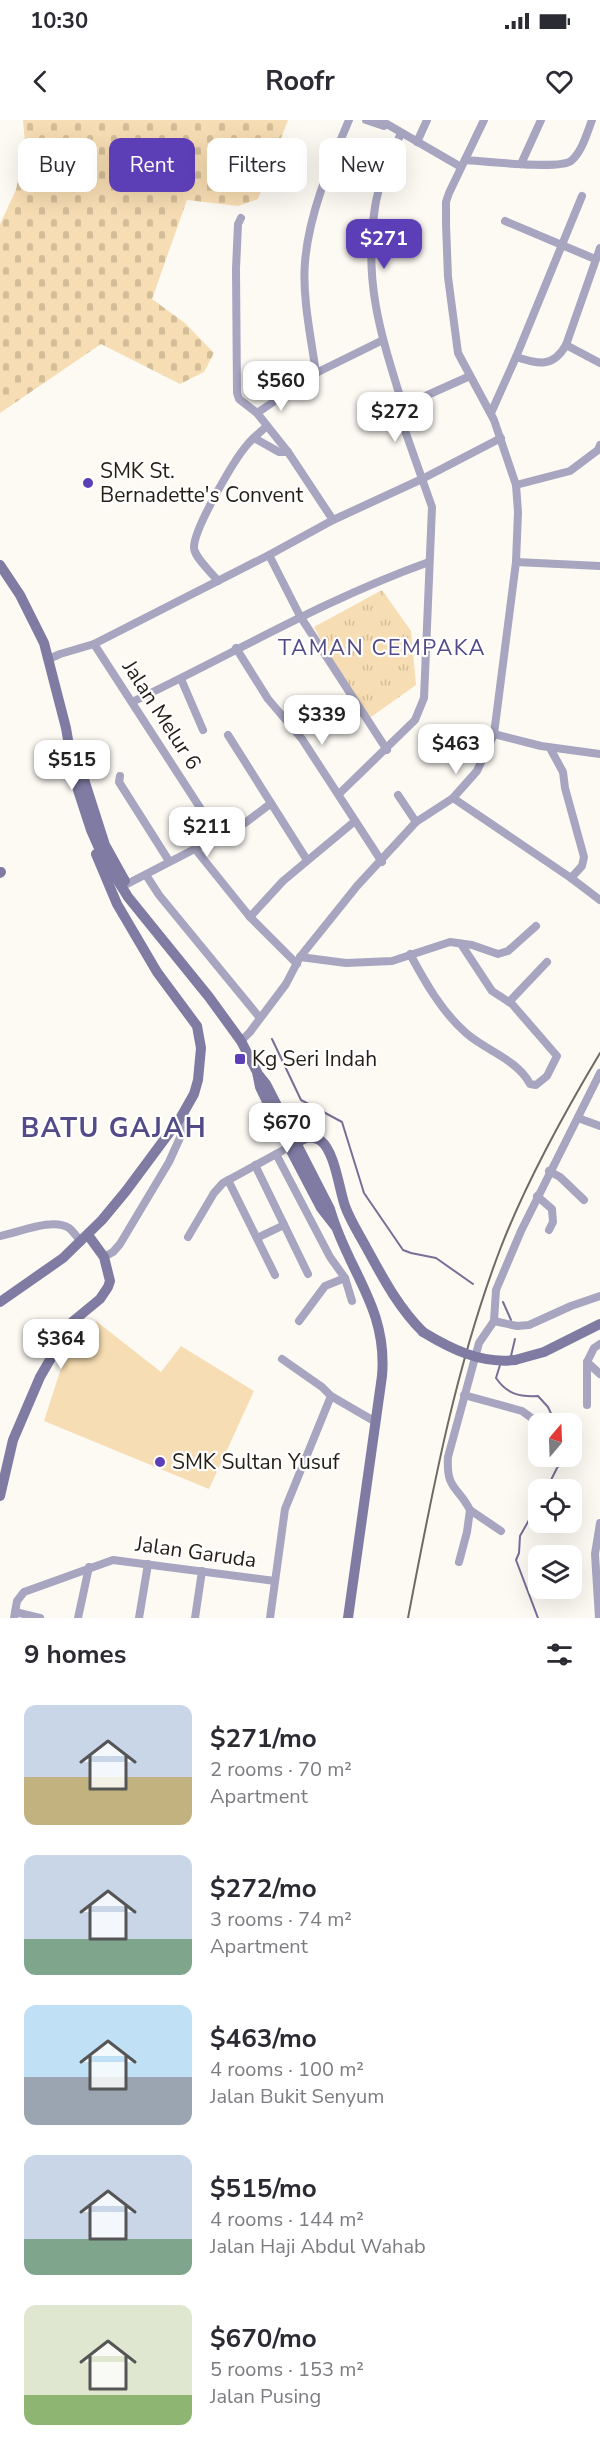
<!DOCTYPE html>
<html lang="en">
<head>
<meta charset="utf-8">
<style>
	:root { --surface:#fff; --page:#f2f2f3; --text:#2b2b33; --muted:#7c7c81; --accent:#5c3eb6 }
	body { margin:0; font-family:"Nunito Sans",sans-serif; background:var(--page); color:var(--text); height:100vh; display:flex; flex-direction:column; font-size:22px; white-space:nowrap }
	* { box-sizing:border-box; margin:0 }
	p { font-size:20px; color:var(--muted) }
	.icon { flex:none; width:33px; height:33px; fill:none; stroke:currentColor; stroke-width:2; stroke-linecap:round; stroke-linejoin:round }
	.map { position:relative; height:1498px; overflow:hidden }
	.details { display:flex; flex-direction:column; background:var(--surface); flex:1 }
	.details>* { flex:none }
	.hud { position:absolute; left:18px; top:18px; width:564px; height:54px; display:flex; gap:12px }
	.needle { width:39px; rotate:19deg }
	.tools { position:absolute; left:528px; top:1293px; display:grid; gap:12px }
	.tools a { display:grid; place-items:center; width:54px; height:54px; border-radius:12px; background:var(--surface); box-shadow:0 6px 24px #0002; font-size:30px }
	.price { position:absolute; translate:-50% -51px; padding:0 14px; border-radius:12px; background:#fff; color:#222; font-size:20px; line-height:39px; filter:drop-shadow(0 2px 3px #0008) }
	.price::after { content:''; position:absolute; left:50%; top:36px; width:18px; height:14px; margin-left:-9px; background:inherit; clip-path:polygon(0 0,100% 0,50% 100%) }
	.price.on { background:var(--accent); color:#fff }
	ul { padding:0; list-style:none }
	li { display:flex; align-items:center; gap:18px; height:150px; padding:0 24px }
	li span { display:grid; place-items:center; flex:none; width:168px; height:120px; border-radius:12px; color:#555 }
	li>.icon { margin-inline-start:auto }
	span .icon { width:72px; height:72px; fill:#fffc; stroke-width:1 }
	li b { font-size:26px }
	h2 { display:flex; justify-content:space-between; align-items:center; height:72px; padding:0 24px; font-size:26px }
	.pill { padding:0 21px; border-radius:12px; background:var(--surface); box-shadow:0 6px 24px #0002; font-size:21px; line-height:54px }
	.pill.on { background:var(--accent); color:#fff }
	.status { display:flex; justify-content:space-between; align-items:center; height:42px; padding:0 30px; background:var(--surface); direction:ltr }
	.status svg { height:16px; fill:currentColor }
	header { display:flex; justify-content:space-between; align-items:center; height:78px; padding:0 24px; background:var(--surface); font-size:27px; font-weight:700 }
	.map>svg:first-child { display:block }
	.grass { fill:url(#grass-tufts) }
	.cemetery { fill:url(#cemetery-stones) }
	.park { fill:#f7ddb3 }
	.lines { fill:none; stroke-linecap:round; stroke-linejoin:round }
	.stream { stroke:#766f96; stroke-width:2 }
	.street { stroke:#a7a5c0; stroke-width:8 }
	.secondary { stroke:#7f7ba3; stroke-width:10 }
	.rail { stroke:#6f6a62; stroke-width:2 }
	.secondary-bridge { stroke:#7f7ba3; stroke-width:10 }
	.poi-dot { fill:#5c3eb6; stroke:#fff; stroke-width:2 }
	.labels { text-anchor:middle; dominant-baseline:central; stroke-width:4.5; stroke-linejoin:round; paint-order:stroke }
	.poi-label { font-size:21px; fill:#251e15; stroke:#fff; text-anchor:start }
	.street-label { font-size:21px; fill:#251e15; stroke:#fff }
	.neighbourhood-label { font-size:22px; letter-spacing:1.5px; fill:#534a88; stroke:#fff }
	.district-label { font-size:27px; font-weight:bold; letter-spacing:1.5px; fill:#534a88; stroke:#fff }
</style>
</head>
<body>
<div class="status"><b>10:30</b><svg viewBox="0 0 49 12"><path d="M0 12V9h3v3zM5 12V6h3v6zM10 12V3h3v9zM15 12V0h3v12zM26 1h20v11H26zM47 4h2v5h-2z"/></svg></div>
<header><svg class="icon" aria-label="back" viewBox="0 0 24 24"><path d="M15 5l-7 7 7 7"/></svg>Roofr<svg class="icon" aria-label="heart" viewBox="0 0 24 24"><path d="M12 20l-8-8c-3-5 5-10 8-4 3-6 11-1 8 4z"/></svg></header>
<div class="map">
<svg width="600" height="1498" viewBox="0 0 600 1498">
	<defs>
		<pattern id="grass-tufts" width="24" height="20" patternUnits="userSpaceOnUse" patternTransform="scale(1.5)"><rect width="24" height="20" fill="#f7ddb3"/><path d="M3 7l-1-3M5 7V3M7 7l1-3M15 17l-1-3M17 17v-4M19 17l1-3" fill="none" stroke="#d4bd99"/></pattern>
		<pattern id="cemetery-stones" width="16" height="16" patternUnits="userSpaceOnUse" patternTransform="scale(1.5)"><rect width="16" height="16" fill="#f7ddb3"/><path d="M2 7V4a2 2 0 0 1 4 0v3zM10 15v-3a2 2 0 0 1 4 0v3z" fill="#d4bd99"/></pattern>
	</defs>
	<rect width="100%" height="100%" fill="#fdfaf4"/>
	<path class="grass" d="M 382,470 L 411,511 L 416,565 L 364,602 L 314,507 Z"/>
	<path class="cemetery" d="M 23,0 L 288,0 L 258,79 L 238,86 L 187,80 L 152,179 L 185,203 L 214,233 L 204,252 L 180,264 L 101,224 L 0,293 L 0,104 L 16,70 L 25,23 Z"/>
	<path class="park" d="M 96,1201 L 161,1252 L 181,1226 L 254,1271 L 209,1369 L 44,1301 L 64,1239 Z"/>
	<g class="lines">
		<g class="stream">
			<path d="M 272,919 L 301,980 L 342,1002 L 364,1073 L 403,1130 L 411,1133 L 436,1138 L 473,1164"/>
			<path d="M 503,1182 L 511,1200"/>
			<path d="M 511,1236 L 515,1219"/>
			<path d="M 500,1245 L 496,1258 C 507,1274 519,1277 538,1276 L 548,1287 L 556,1304"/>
			<path d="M 546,1370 L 557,1348 L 566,1336"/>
			<path d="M 538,1498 L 516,1440 L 519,1433 L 520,1416 L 538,1384"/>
		</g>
		<g class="street">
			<path d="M 366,0 L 384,6"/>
			<path d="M 380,0 L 461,47"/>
			<path d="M 417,22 L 427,0"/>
			<path d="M 465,40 C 483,41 559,50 571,41 C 582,32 587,13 592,0"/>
			<path d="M 521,44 L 541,0"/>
			<path d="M 241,98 L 238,104 L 236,149 L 237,273 L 239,279 L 257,293"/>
			<path d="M 505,101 L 595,139"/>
			<path d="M 600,128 L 566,225 L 600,243"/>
			<path d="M 516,237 L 582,76"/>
			<path d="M 316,253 C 311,218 302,176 305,142 C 309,93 330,45 349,0"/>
			<path d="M 403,286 L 470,256"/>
			<path d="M 491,293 L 516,237 C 539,244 553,248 566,225"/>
			<path d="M 254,318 L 279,332 L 288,332"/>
			<path d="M 516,365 L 570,351 L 598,330 L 600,325"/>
			<path d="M 333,400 L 288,332 L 257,293 L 316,253 L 383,220"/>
			<path d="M 269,435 L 300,496 L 387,630"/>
			<path d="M 516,442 L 600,446"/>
			<path d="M 218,461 C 211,452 195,438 194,428 C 193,410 234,340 247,325 C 253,318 260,312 267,306"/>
			<path d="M 94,524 L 219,717"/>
			<path d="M 236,528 L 268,579 L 302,619 L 382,742"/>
			<path d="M 49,539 L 60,534 L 94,524 L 269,435 L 333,400 L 422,359 L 501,318"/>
			<path d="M 181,559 L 203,610"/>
			<path d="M 132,582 C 231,535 325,479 429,442"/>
			<path d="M 494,614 L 541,626 L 600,634"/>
			<path d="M 228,615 L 307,740"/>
			<path d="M 550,628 L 563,652 L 565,668 L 584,737 L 582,746 L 571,758"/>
			<path d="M 120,656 L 119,662 L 169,741"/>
			<path d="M 339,674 L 415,600 L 424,578 L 432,387 L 402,302 L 401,291 L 403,286 C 381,215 363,162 375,87 C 379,61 391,37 401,13"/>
			<path d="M 398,675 L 416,702"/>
			<path d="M 453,678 L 571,758 L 600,780"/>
			<path d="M 196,730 L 250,797 L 297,844"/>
			<path d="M 146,755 L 159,775 L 260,898"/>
			<path d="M 127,764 L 245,703 L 270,684"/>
			<path d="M 250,797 L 283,761 L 355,701"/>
			<path d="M 410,834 C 425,862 442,892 466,913 C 485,930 518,940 530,964 L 536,965 L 547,956 L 557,936 L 512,884 L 492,871 L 461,824"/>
			<path d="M 300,837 L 346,843 L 392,841 L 450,822 L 472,825 L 498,834 L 508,831 L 536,806"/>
			<path d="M 509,882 L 547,842"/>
			<path d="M 241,921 L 250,912 L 286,864 L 300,837 L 357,766 L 416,702 L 453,678 L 477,651 L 494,614 L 516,442 L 518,392 L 516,365 L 494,300 L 458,233 L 448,157 L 446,104 L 446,82 L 449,73 L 484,0"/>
			<path d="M 600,953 L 521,1111 L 496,1170 L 494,1201 L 517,1206 L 529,1205 L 571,1186 L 600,1176"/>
			<path d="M 578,998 L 600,1006"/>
			<path d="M 276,1034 L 330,1137 L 345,1158 L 352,1181"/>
			<path d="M 255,1045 L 308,1154"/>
			<path d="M 549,1051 L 560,1057 L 584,1080"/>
			<path d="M 228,1060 L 275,1155"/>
			<path d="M 537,1076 L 552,1089 L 553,1102 L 549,1110"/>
			<path d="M 0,1116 C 18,1113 53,1097 69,1108 C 73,1111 77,1117 81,1122"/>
			<path d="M 188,1117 L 214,1073 L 223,1063 L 289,1027"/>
			<path d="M 257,1118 L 284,1105"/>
			<path d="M 104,1137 L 113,1132 L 120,1124 L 169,1042 L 183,1011 L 181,997"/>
			<path d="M 299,1201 L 325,1166 L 345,1158"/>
			<path d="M 600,1224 L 594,1228 L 587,1242 L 600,1254"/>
			<path d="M 282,1239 L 322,1267 L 331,1276 L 374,1301"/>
			<path d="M 587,1242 L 587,1285"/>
			<path d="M 464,1275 L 522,1291 L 540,1304"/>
			<path d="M 470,1390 L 501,1411"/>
			<path d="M 459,1442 L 467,1412 L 470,1390 C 458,1366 446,1370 448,1337 L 479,1223 L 494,1201"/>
			<path d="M 15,1492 L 40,1498"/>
			<path d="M 14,1498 L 17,1481 L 24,1472 L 113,1440 L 275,1461"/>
			<path d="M 78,1498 L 89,1447"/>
			<path d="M 139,1498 L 148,1444"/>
			<path d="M 195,1498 L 202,1451"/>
			<path d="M 270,1498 L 285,1389 L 331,1276"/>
			<path d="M 599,1498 L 595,1434 L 600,1403"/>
		</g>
		<g class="secondary">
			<path d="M 0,445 L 20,475 L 44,523 L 66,608 L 75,661 L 91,710 L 102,735 L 128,777 L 209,877 L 241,921 L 257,952 L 260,967 L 289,1027 L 321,1088 L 335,1106"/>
			<path d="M 74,628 L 105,725 L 125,761"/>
			<path d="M 0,753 L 1,752"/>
			<path d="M 258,954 L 266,964 L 330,1089 C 347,1150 388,1187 382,1256 L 348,1498"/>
			<path d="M 292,1026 C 301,1020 310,1013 321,1021 C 335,1032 339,1069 345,1086 C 350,1100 359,1114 366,1127 C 383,1158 398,1187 423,1212"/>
			<path d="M 0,1182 L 63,1138 L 102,1100 L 126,1071 L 181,997 L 194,974 L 198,960 L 201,928 L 197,906 L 157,852 L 117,784 L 96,734"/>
			<path d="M 515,1240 L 544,1232 L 600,1204"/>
			<path d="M 0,1376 L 13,1320 L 40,1257 L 72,1202 L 100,1179 L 108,1167 L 110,1161 L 104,1137 L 88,1115"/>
		</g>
		<path class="rail" d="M 408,1498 C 432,1373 455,1247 501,1127 C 527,1060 563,995 600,933"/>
		<path class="secondary-bridge" d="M 423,1212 C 451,1229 481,1244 515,1240"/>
	</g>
	<g class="poi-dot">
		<circle cx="88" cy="363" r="6"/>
		<rect x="234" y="933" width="12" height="12" rx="3"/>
		<circle cx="160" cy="1342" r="6"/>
	</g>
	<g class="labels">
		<g class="poi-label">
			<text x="100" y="351">SMK St.<tspan x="100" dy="24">Bernadette's Convent</tspan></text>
			<text x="252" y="939">Kg Seri Indah</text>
			<text x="172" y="1342">SMK Sultan Yusuf</text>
		</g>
		<g class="street-label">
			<text transform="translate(162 595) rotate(57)">Jalan Melur 6</text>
			<text transform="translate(196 1432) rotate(8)">Jalan Garuda</text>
		</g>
		<g class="neighbourhood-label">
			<text x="382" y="528">TAMAN CEMPAKA</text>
		</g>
		<g class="district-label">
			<text x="114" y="1008">BATU GAJAH</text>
		</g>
	</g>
</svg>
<div class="tools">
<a><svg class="needle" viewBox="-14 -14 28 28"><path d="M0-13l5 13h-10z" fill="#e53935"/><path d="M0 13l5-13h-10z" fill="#7c7c81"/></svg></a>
<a><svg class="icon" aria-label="locate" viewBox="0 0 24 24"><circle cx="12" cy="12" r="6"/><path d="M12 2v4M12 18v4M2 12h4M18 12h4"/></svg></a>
<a><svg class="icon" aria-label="layers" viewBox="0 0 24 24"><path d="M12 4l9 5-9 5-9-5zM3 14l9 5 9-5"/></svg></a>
</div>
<b class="price on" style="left:384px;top:150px">$271</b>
<b class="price" style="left:281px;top:292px">$560</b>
<b class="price" style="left:395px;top:323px">$272</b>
<b class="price" style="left:322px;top:626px">$339</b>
<b class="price" style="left:456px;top:655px">$463</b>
<b class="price" style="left:72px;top:671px">$515</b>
<b class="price" style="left:207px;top:738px">$211</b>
<b class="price" style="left:287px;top:1034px">$670</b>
<b class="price" style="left:61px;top:1250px">$364</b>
<div class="hud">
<a class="pill">Buy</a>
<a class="pill on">Rent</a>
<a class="pill">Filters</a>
<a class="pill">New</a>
</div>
</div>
<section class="details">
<h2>9 homes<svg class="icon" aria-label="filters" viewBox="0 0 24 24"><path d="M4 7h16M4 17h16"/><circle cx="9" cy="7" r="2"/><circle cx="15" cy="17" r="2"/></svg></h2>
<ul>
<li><span style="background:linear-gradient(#c9d6e8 60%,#c2b280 0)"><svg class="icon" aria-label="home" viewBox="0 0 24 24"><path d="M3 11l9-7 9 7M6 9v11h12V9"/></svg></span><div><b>$271/mo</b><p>2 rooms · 70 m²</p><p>Apartment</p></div></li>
<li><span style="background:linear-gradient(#c9d6e8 70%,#7fa58c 0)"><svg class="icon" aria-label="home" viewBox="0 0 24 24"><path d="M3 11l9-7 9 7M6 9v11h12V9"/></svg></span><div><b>$272/mo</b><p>3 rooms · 74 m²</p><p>Apartment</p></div></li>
<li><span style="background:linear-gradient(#bfe0f5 60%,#9aa5b1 0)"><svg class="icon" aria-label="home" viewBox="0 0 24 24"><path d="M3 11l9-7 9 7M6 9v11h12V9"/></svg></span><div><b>$463/mo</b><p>4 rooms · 100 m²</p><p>Jalan Bukit Senyum</p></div></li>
<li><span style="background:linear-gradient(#c9d6e8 70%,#7fa58c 0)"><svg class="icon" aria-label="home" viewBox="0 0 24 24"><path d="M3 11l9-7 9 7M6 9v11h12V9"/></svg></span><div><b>$515/mo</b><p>4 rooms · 144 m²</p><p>Jalan Haji Abdul Wahab</p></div></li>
<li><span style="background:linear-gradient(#dfe7d0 75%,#8fb573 0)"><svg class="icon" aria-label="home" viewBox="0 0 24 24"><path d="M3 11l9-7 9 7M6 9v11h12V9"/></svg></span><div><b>$670/mo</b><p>5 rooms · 153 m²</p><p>Jalan Pusing</p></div></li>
</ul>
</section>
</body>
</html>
